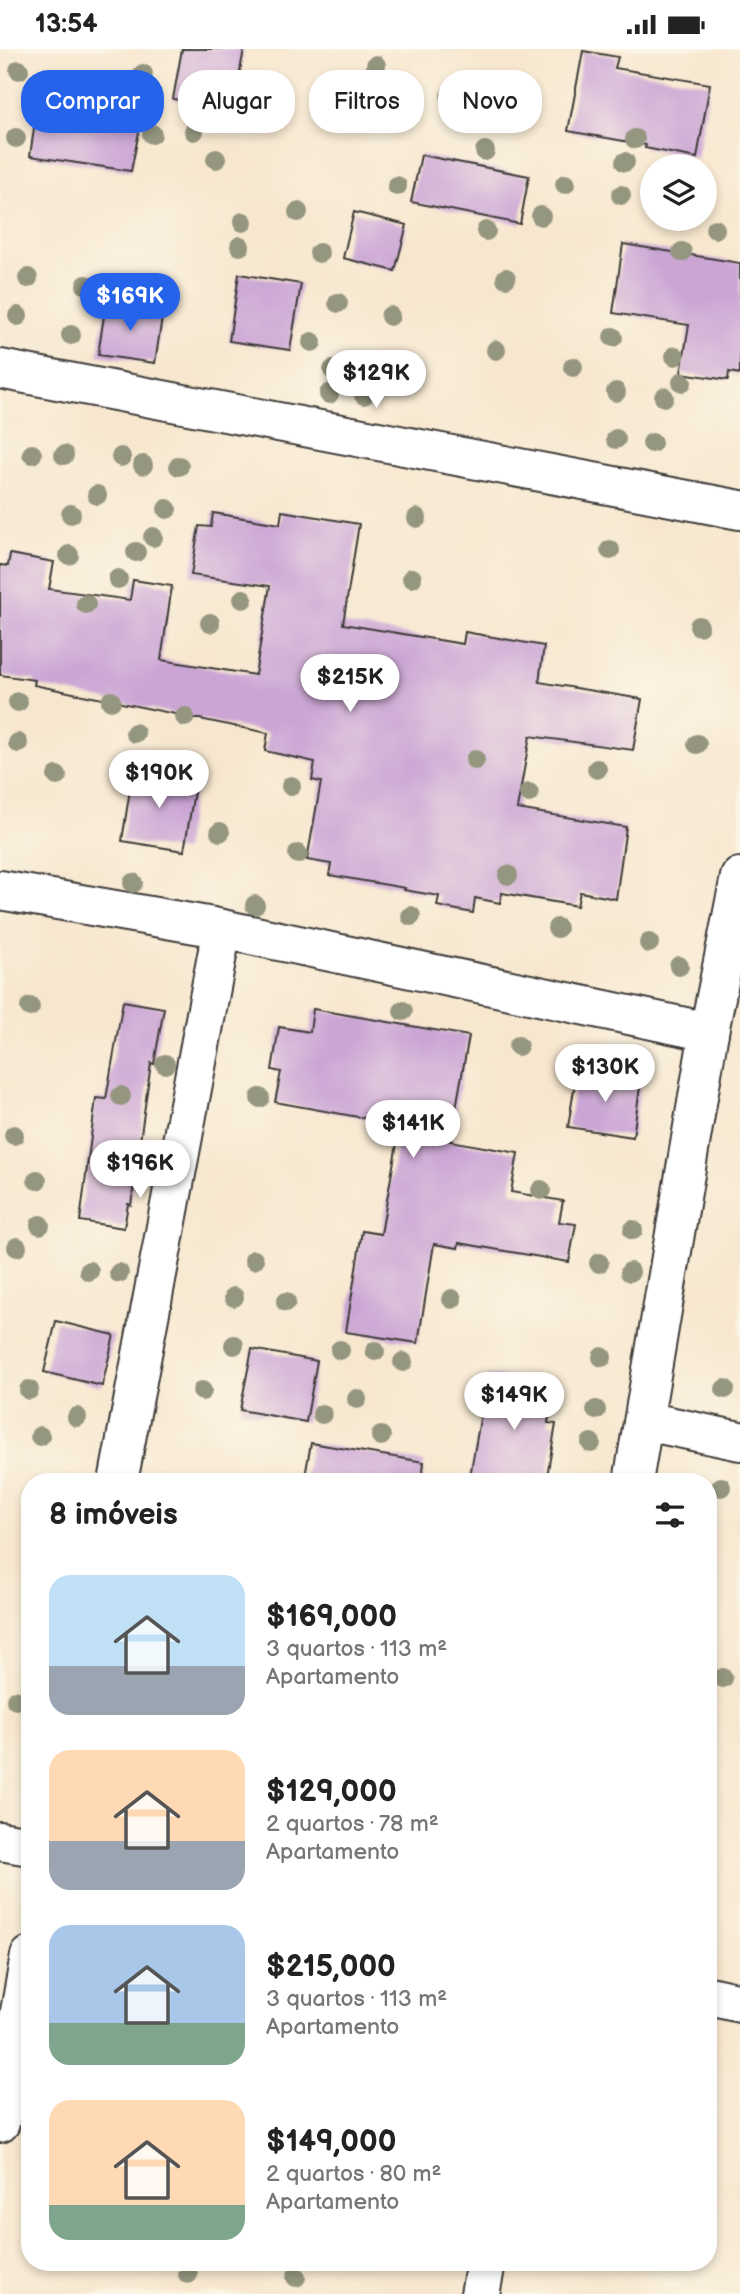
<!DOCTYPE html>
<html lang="pt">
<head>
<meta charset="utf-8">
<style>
	:root { --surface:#fff; --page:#f6f6f6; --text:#222; --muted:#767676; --accent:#2563eb }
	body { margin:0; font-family:"Balsamiq Sans",sans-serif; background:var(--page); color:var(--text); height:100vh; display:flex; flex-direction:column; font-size:26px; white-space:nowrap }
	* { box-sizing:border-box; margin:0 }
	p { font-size:23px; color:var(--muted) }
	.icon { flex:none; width:38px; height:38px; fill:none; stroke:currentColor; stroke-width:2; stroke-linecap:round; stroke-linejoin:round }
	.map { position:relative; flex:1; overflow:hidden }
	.side { position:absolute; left:21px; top:1424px; width:696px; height:798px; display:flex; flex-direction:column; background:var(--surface); border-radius:28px; box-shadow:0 4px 10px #0003 }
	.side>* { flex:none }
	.top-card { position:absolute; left:21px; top:21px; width:698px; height:63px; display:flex; gap:14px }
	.controls { position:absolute; left:640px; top:105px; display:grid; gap:14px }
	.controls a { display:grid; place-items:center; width:77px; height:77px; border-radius:50%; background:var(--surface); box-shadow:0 4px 10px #0003; font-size:35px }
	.price { position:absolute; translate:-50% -60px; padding:0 16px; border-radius:24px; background:#fff; color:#222; font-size:23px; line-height:46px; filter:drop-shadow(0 2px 4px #0008) }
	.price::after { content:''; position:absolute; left:50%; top:42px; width:21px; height:16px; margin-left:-10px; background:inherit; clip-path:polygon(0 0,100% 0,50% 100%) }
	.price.selected { background:var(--accent); color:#fff }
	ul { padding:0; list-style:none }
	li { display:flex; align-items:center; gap:21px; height:175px; padding:0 28px }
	li span { display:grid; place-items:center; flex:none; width:196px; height:140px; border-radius:21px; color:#555 }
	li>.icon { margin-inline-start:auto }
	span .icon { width:84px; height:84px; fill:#fffc; stroke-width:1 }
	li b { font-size:30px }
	h2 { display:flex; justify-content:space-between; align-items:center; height:84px; padding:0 28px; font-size:30px }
	.pill { padding:0 24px; border-radius:28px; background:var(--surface); box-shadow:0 4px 10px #0003; font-size:24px; line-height:63px }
	.pill.selected { background:var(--accent); color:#fff }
	.status { display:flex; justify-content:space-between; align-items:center; height:49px; padding:0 35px; background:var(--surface); direction:ltr }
	.status svg { height:19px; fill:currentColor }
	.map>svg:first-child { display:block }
	.building { fill:#cba6d5 }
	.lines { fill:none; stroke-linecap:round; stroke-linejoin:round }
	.minor-casing { stroke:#3d3a37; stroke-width:42 }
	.minor { stroke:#fff; stroke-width:38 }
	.tree { fill:#95967f }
</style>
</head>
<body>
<div class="status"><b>13:54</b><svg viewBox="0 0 49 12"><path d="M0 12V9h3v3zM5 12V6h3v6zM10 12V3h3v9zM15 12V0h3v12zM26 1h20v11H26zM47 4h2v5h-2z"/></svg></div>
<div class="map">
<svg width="740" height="2245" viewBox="0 0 740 2245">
	<rect width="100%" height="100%" fill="#fcf5e5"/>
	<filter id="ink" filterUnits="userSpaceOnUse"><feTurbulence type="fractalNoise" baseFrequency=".0143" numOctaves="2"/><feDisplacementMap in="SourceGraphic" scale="14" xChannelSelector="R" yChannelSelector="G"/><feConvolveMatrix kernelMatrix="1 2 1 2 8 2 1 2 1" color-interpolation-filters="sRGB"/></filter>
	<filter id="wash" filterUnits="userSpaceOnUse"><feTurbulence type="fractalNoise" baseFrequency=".00686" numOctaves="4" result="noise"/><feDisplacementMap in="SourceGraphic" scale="28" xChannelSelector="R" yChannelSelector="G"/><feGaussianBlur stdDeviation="1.57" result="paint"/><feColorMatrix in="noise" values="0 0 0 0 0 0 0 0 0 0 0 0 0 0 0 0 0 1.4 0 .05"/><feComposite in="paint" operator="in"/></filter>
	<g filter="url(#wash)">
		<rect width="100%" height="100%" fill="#f7e7cf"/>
		<g id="blocks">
			<g class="building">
				<path d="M 182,0 L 244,0 L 233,61 L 173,50 Z"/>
				<path d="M 583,2 L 618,8 L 615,19 L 710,35 L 697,109 L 645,99 L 646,96 L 568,82 Z"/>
				<path d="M 44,39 L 144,58 L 131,122 L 30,107 L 38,52 L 42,53 Z"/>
				<path d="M 421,106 L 529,127 L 520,175 L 411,153 Z"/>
				<path d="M 354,163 L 407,176 L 395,222 L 343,209 Z"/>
				<path d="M 623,195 L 740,214 L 740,325 L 729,323 L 728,331 L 681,324 L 689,276 L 613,264 Z"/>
				<path d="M 239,225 L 301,235 L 290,301 L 229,292 Z"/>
				<path d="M 106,254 L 163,262 L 155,314 L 98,306 Z"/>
				<path d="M 282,462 L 359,475 L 343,575 L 463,595 L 465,583 L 544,597 L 539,633 L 642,650 L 633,701 L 530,687 L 517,760 L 626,778 L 616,850 L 580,843 L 577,857 L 502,844 L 500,854 L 475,849 L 473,864 L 437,857 L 439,847 L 404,841 L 405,839 L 329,826 L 331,815 L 307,811 L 321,733 L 312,731 L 315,713 L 265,702 L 268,684 L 34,636 L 35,631 L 0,626 L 0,516 L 8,517 L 10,505 L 54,513 L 49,540 L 130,551 L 133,531 L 172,537 L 161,611 L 255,626 L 270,537 L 191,526 L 199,477 L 211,478 L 213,464 L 280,475 Z"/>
				<path d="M 133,721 L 196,731 L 184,802 L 122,792 Z"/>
				<path d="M 123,952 L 164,959 L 154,1015 L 151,1014 L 131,1156 L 128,1155 L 124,1179 L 80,1172 L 96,1049 L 106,1050 Z"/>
				<path d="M 313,960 L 469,987 L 450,1092 L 518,1104 L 511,1143 L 563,1152 L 559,1173 L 576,1175 L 569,1213 L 459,1194 L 458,1199 L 434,1195 L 418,1294 L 346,1283 L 362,1182 L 381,1185 L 399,1083 L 373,1078 L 375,1071 L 275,1053 L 281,1023 L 272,1021 L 279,978 L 310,983 Z"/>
				<path d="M 577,1021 L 641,1031 L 633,1088 L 568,1078 Z"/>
				<path d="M 56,1272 L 114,1286 L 102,1337 L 44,1323 Z"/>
				<path d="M 252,1300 L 317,1312 L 306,1373 L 240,1361 Z"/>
				<path d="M 488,1325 L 554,1337 L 548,1374 L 556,1375 L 546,1433 L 469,1433 Z"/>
				<path d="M 311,1394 L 424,1413 L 422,1433 L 304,1433 Z"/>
			</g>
		</g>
	</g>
	<g filter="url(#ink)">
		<use href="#blocks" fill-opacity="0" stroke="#3d3a37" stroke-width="2"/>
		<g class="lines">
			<g class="minor-casing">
				<g id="minor">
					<path d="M 0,320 L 740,461"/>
					<path d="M 0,841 L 213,878 L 709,983"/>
					<path d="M 645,1372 L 740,1392"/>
					<path d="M 118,1433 L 222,880"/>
					<path d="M 633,1433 L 709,983 L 740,828"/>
					<path d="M 0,1792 L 30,1797"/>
					<path d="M 709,1947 L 740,1954"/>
					<path d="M 0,2074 L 30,1907"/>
					<path d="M 480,2245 L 486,2214"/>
				</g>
			</g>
			<use href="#minor" class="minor"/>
		</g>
		<g class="tree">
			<circle cx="376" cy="16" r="10"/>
			<circle cx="19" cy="21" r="10"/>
			<circle cx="143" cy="25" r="10"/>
			<circle cx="450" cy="46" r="10"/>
			<circle cx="381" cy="63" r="10"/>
			<circle cx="194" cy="82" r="10"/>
			<circle cx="152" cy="85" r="10"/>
			<circle cx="16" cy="89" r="10"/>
			<circle cx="635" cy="90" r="10"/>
			<circle cx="485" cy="102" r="10"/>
			<circle cx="216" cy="110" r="10"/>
			<circle cx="625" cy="113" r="10"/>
			<circle cx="565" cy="135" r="10"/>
			<circle cx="397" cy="137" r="10"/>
			<circle cx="621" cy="146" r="10"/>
			<circle cx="298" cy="163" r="10"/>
			<circle cx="541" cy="167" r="10"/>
			<circle cx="243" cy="173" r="10"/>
			<circle cx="715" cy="180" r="10"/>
			<circle cx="486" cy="182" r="10"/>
			<circle cx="240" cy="197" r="10"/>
			<circle cx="682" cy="203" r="10"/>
			<circle cx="319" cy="204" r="10"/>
			<circle cx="28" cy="229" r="10"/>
			<circle cx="506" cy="229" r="10"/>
			<circle cx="86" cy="236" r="10"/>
			<circle cx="338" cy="254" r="10"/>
			<circle cx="18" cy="267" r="10"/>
			<circle cx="390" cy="267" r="10"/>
			<circle cx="71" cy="286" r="10"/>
			<circle cx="613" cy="288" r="10"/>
			<circle cx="312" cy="293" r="10"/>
			<circle cx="496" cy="301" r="10"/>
			<circle cx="675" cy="307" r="10"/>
			<circle cx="379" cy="315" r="10"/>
			<circle cx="573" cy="318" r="10"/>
			<circle cx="333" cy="321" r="10"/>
			<circle cx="682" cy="333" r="10"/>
			<circle cx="616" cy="343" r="10"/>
			<circle cx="329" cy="345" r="10"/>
			<circle cx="364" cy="346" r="10"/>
			<circle cx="664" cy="348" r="10"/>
			<circle cx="616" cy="390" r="10"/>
			<circle cx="652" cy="394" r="10"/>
			<circle cx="32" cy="405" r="10"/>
			<circle cx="64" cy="406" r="10"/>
			<circle cx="121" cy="408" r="10"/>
			<circle cx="143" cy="416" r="10"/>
			<circle cx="179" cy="417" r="10"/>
			<circle cx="97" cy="446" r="10"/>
			<circle cx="167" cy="460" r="10"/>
			<circle cx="71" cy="465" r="10"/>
			<circle cx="417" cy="469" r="10"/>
			<circle cx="153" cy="488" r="10"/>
			<circle cx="610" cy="501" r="10"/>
			<circle cx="136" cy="503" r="10"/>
			<circle cx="69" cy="506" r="10"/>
			<circle cx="412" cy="529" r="10"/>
			<circle cx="118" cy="530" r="10"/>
			<circle cx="243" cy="550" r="10"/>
			<circle cx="86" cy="555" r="10"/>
			<circle cx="210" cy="574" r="10"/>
			<circle cx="699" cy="577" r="10"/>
			<circle cx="111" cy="652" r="10"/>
			<circle cx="18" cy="653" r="10"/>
			<circle cx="185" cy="668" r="10"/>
			<circle cx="135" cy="684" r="10"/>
			<circle cx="18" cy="694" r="10"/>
			<circle cx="697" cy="695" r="10"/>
			<circle cx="475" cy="711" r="10"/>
			<circle cx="597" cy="720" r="10"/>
			<circle cx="57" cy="727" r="10"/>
			<circle cx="126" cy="727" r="10"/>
			<circle cx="291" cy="737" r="10"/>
			<circle cx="529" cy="744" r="10"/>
			<circle cx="220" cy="783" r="10"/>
			<circle cx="298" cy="805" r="10"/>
			<circle cx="508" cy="826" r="10"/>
			<circle cx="133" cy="834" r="10"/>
			<circle cx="255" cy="856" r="10"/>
			<circle cx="411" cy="867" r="10"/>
			<circle cx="557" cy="879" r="10"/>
			<circle cx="649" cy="894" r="10"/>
			<circle cx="679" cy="917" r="10"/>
			<circle cx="30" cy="958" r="10"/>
			<circle cx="403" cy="962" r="10"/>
			<circle cx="518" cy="997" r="10"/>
			<circle cx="165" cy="1015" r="10"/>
			<circle cx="121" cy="1047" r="10"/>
			<circle cx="260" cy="1049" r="10"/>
			<circle cx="14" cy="1086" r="10"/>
			<circle cx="37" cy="1131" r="10"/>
			<circle cx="541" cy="1141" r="10"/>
			<circle cx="40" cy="1176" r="10"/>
			<circle cx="633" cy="1181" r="10"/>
			<circle cx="17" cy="1198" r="10"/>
			<circle cx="254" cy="1211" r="10"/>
			<circle cx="599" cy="1214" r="10"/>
			<circle cx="89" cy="1222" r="10"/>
			<circle cx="630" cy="1223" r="10"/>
			<circle cx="119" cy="1224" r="10"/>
			<circle cx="234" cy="1248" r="10"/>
			<circle cx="452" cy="1250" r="10"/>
			<circle cx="286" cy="1253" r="10"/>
			<circle cx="234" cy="1296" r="10"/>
			<circle cx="340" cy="1301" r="10"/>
			<circle cx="375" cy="1302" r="10"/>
			<circle cx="602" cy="1308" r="10"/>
			<circle cx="403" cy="1313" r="10"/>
			<circle cx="725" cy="1340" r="10"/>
			<circle cx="29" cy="1341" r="10"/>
			<circle cx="202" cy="1342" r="10"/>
			<circle cx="357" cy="1350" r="10"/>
			<circle cx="596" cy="1361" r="10"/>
			<circle cx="322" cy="1365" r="10"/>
			<circle cx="77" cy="1368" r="10"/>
			<circle cx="40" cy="1387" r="10"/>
			<circle cx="381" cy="1387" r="10"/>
			<circle cx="591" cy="1394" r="10"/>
			<circle cx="721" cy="1438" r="10"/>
			<circle cx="723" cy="1629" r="10"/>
			<circle cx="16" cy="1651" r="10"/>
			<circle cx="188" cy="2225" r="10"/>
			<circle cx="296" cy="2228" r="10"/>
		</g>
	</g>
</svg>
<div class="controls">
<a><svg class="icon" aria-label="layers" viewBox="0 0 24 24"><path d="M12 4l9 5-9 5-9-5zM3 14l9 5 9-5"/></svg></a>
</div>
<b class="price selected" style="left:130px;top:284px">$169K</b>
<b class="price" style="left:376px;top:361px">$129K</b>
<b class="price" style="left:350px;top:665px">$215K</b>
<b class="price" style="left:159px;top:761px">$190K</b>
<b class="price" style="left:605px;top:1055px">$130K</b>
<b class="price" style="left:413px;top:1111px">$141K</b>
<b class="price" style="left:140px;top:1151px">$196K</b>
<b class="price" style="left:514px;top:1383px">$149K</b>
<div class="top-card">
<a class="pill selected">Comprar</a>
<a class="pill">Alugar</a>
<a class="pill">Filtros</a>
<a class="pill">Novo</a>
</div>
<section class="side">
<h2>8 imóveis<svg class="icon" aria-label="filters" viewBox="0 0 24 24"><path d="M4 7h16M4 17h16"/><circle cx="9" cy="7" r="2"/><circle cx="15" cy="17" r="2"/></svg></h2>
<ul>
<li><span style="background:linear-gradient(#bfe0f5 65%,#9aa5b1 0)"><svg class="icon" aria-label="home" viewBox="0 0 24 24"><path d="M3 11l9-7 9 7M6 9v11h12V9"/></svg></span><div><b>$169,000</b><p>3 quartos · 113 m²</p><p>Apartamento</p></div></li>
<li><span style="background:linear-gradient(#ffd9b3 65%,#9aa5b1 0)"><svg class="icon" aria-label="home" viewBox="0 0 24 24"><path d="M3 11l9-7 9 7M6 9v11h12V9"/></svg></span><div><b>$129,000</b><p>2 quartos · 78 m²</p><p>Apartamento</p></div></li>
<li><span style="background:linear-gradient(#a9c7e8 70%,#7fa58c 0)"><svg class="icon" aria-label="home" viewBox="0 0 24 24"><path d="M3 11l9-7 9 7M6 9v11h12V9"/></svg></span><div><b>$215,000</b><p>3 quartos · 113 m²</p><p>Apartamento</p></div></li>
<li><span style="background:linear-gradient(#ffd9b3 75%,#7fa58c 0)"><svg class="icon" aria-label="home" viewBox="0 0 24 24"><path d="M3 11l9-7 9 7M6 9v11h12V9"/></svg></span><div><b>$149,000</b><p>2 quartos · 80 m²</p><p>Apartamento</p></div></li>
</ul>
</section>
</div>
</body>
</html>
